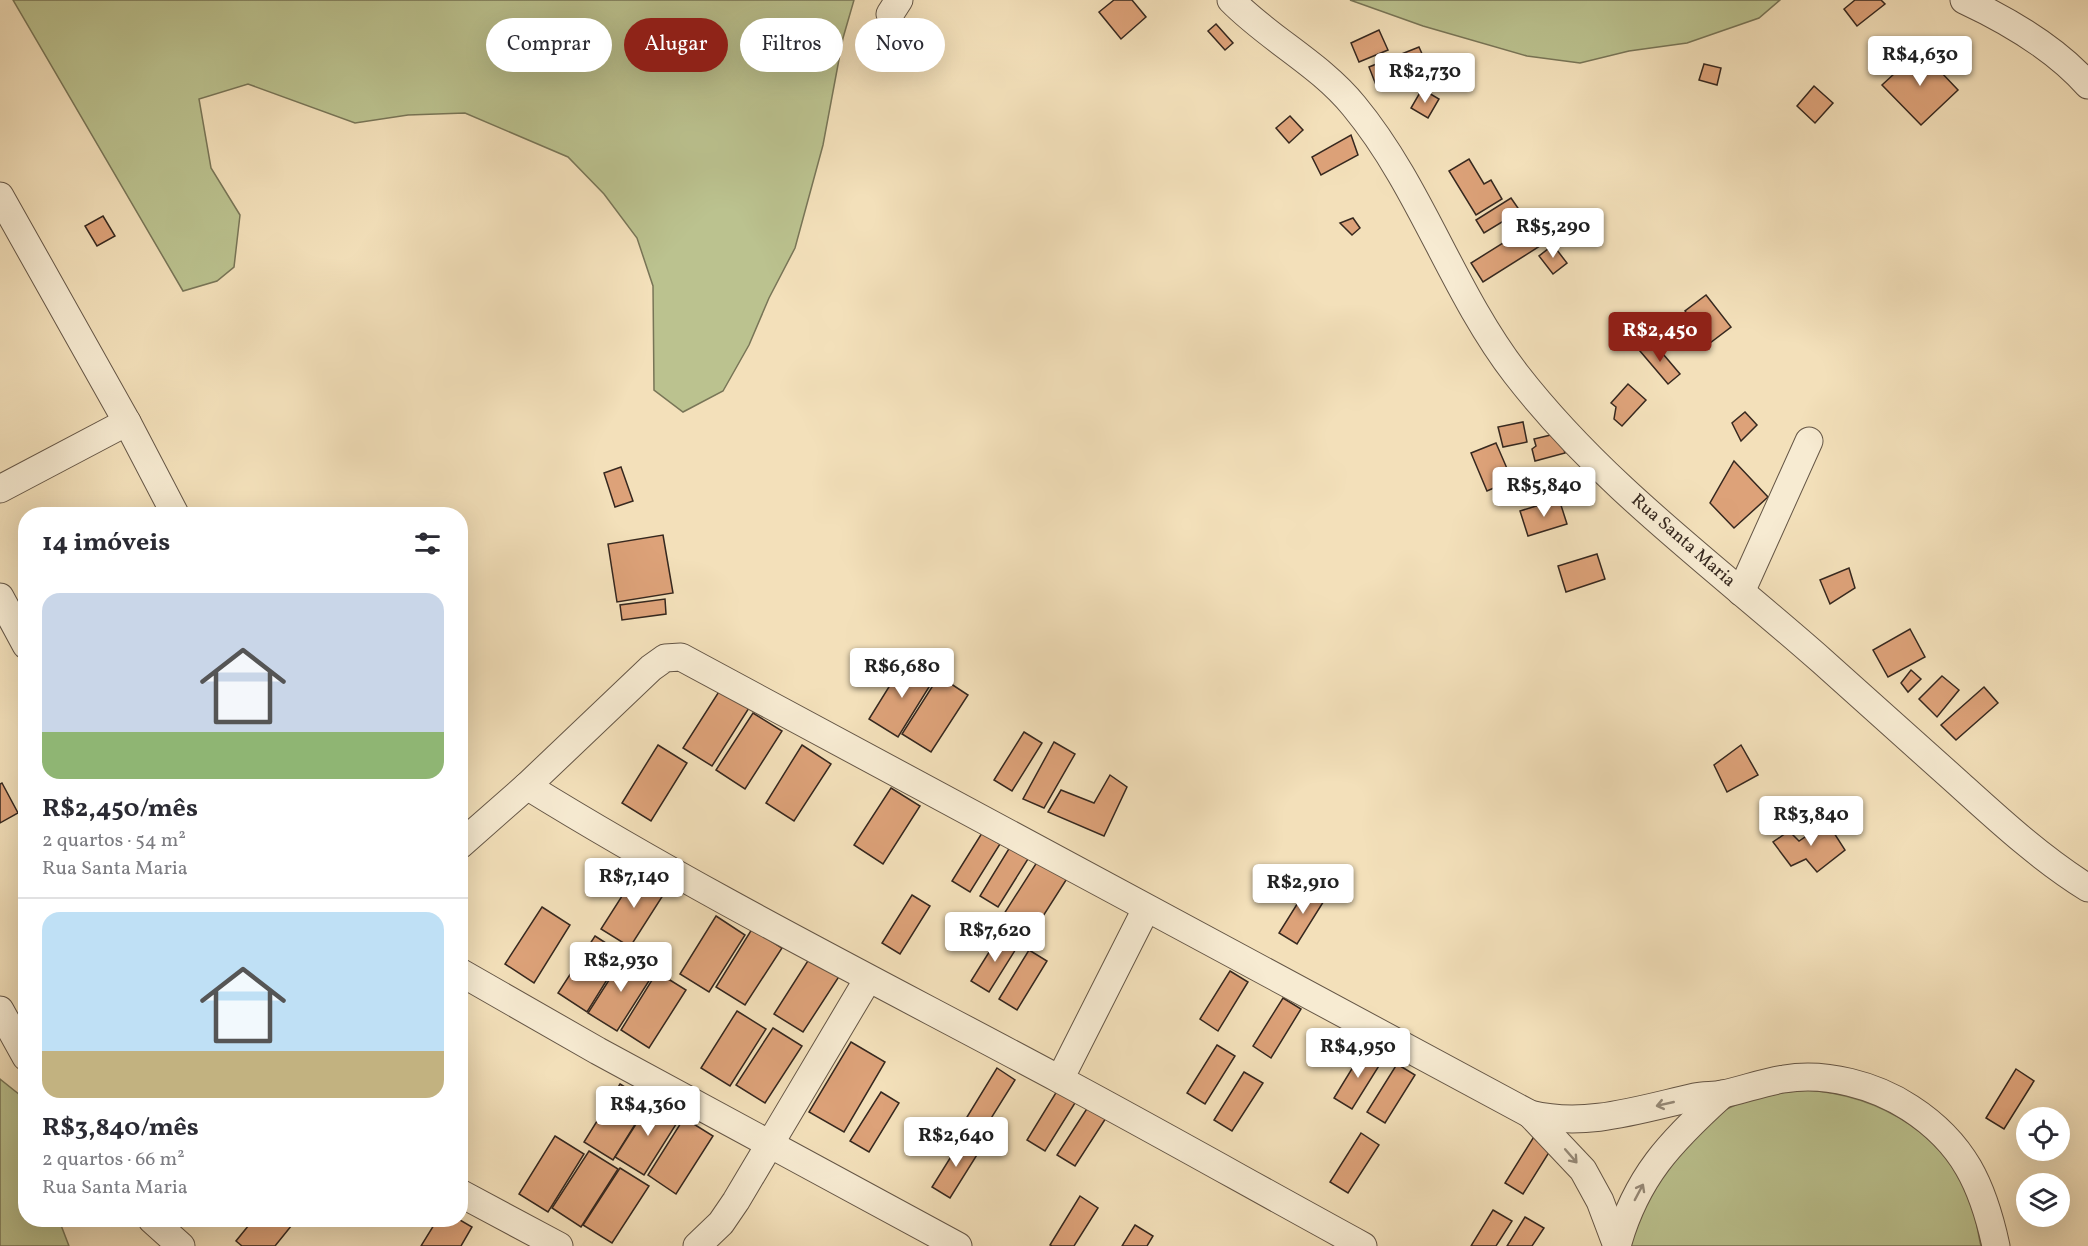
<!DOCTYPE html>
<html lang="pt">
<head>
<meta charset="utf-8">
<style>
	:root { --surface:#fff; --page:#f7f7f7; --text:#2b2b33; --muted:#7c7c81; --line:#e1e1e2; --accent:#8f2418 }
	body { margin:0; font-family:Vollkorn,serif; background:var(--page); color:var(--text); height:100vh; display:flex; flex-direction:column; font-size:22px; white-space:nowrap }
	* { box-sizing:border-box; margin:0 }
	p { font-size:20px; color:var(--muted) }
	.icon { flex:none; width:33px; height:33px; fill:none; stroke:currentColor; stroke-width:2; stroke-linecap:round; stroke-linejoin:round }
	.map { position:relative; flex:1; overflow:hidden }
	.drawer { position:absolute; left:18px; top:507px; width:450px; height:720px; display:flex; flex-direction:column; background:var(--surface); border-radius:24px; box-shadow:0 6px 24px #0002 }
	.drawer>* { flex:none }
	.guide { position:absolute; left:486px; top:18px; width:570px; height:54px; display:flex; gap:12px }
	.tools { position:absolute; left:2016px; top:1107px; display:grid; gap:12px }
	.tools a { display:grid; place-items:center; width:54px; height:54px; border-radius:50%; background:var(--surface); box-shadow:0 6px 24px #0002; font-size:30px }
	.price { position:absolute; translate:-50% -51px; padding:0 14px; border-radius:6px; background:#fff; color:#222; font-size:20px; line-height:39px; filter:drop-shadow(0 2px 3px #0008) }
	.price::after { content:''; position:absolute; left:50%; top:36px; width:18px; height:14px; margin-left:-9px; background:inherit; clip-path:polygon(0 0,100% 0,50% 100%) }
	.price.selected { background:var(--accent); color:#fff }
	ul { padding:0; list-style:none }
	li { display:grid; align-content:center; gap:12px; height:318px; padding:0 24px }
	li+li { border-top:2px solid var(--line) }
	li span { display:grid; place-items:center; height:186px; border-radius:18px; color:#555 }
	li>.icon { margin-inline-start:auto }
	span .icon { width:108px; height:108px; fill:#fffc; stroke-width:1 }
	li b { font-size:26px }
	h2 { display:flex; justify-content:space-between; align-items:center; height:72px; padding:0 24px; font-size:26px }
	.pill { padding:0 21px; border-radius:27px; background:var(--surface); box-shadow:0 6px 24px #0002; font-size:21px; line-height:54px }
	.pill.selected { background:var(--accent); color:#fff }
	.map>svg:first-child { display:block }
	.green { fill:#bbc28f; stroke:#787557; stroke-width:1.5 }
	.building { fill:#dda279; stroke:#36281f; stroke-width:1.5 }
	.lines { fill:none; stroke-linecap:round; stroke-linejoin:round }
	.minor-casing { stroke:#655646; stroke-width:29 }
	.minor { stroke:#f7ebd2; stroke-width:27 }
	.oneway { stroke:#968a78 }
	.labels { text-anchor:middle; dominant-baseline:central; stroke-width:5; stroke-linejoin:round; paint-order:stroke }
	.street-label { font-size:18px; fill:#36281f; stroke:#f7ebd2 }
</style>
</head>
<body>
<div class="map">
<svg width="2088" height="1246" viewBox="0 0 2088 1246">
	<rect width="100%" height="100%" fill="#f3e0ba"/>
	<filter id="stains"><feTurbulence type="fractalNoise" baseFrequency=".00333" numOctaves="4"/><feColorMatrix values="0 0 0 0 .2 0 0 0 0 .09 0 0 0 0 .02 0 0 0 .5 -.17"/></filter>
	<radialGradient id="worn" r=".72"><stop offset=".6" stop-color="#630" stop-opacity="0"/><stop offset="1" stop-color="#630" stop-opacity=".3"/></radialGradient>
	<g class="green">
		<path d="M 13,0 L 854,0 L 843,38 L 823,145 L 795,248 L 769,298 L 749,345 L 723,391 L 683,412 L 654,390 L 653,286 L 637,238 L 604,194 L 568,157 L 465,113 L 408,115 L 355,123 L 248,84 L 199,99 L 211,168 L 240,215 L 234,267 L 217,281 L 183,291 Z"/>
		<path d="M 1350,0 L 1780,0 L 1759,18 L 1687,43 L 1629,51 L 1580,63 L 1527,56 L 1423,26 Z"/>
		<path d="M 0,1079 L 25,1099 L 26,1220 L 59,1220 L 69,1246 L 0,1246 Z"/>
		<path d="M 1807,1090 C 1880,1095 1951,1136 1973,1210 C 1977,1221 1978,1234 1981,1246 L 1629,1246 L 1647,1188 L 1722,1111 L 1742,1102 L 1785,1092 Z"/>
	</g>
	<g class="building">
		<path d="M 1114,0 L 1132,0 L 1146,17 L 1121,39 L 1099,12 Z"/>
		<path d="M 1855,0 L 1881,0 L 1885,4 L 1857,26 L 1844,9 Z"/>
		<path d="M 1216,24 L 1233,43 L 1225,50 L 1208,31 Z"/>
		<path d="M 1379,30 L 1388,50 L 1359,62 L 1351,43 Z"/>
		<path d="M 1419,47 L 1427,65 L 1376,85 L 1369,67 Z"/>
		<path d="M 1920,50 L 1958,90 L 1921,125 L 1882,85 Z"/>
		<path d="M 1704,64 L 1721,68 L 1717,85 L 1699,80 Z"/>
		<path d="M 1814,86 L 1833,103 L 1815,123 L 1797,106 Z"/>
		<path d="M 1422,89 L 1439,99 L 1428,118 L 1411,108 Z"/>
		<path d="M 1290,116 L 1303,130 L 1289,143 L 1276,128 Z"/>
		<path d="M 1351,135 L 1358,155 L 1321,175 L 1312,157 Z"/>
		<path d="M 1469,159 L 1484,184 L 1491,180 L 1502,199 L 1476,215 L 1449,171 Z"/>
		<path d="M 1511,198 L 1520,211 L 1484,233 L 1476,220 Z"/>
		<path d="M 103,216 L 115,236 L 97,246 L 85,226 Z"/>
		<path d="M 1353,218 L 1360,228 L 1352,235 L 1340,223 Z"/>
		<path d="M 1540,220 L 1551,239 L 1483,282 L 1471,263 Z"/>
		<path d="M 1553,245 L 1567,263 L 1553,274 L 1539,256 Z"/>
		<path d="M 1706,295 L 1731,327 L 1710,343 L 1685,311 Z"/>
		<path d="M 1652,341 L 1680,374 L 1668,384 L 1640,351 Z"/>
		<path d="M 1628,384 L 1646,400 L 1622,426 L 1614,419 L 1616,407 L 1611,403 Z"/>
		<path d="M 1745,412 L 1757,425 L 1741,441 L 1732,423 Z"/>
		<path d="M 1523,422 L 1527,442 L 1503,447 L 1498,427 Z"/>
		<path d="M 1559,433 L 1565,453 L 1535,461 L 1532,449 L 1536,446 L 1534,439 Z"/>
		<path d="M 1496,443 L 1512,480 L 1487,491 L 1471,453 Z"/>
		<path d="M 1734,461 L 1768,497 L 1734,528 L 1710,503 Z"/>
		<path d="M 621,467 L 633,501 L 615,507 L 604,473 Z"/>
		<path d="M 1559,499 L 1567,524 L 1528,536 L 1520,511 Z"/>
		<path d="M 663,535 L 673,593 L 617,602 L 608,544 Z"/>
		<path d="M 1597,554 L 1605,579 L 1566,592 L 1558,566 Z"/>
		<path d="M 1849,568 L 1855,588 L 1830,604 L 1820,580 Z"/>
		<path d="M 665,599 L 666,614 L 622,620 L 620,605 Z"/>
		<path d="M 1910,629 L 1925,657 L 1888,677 L 1873,650 Z"/>
		<path d="M 905,661 L 934,679 L 898,737 L 869,719 Z"/>
		<path d="M 1911,670 L 1921,679 L 1908,692 L 1901,683 Z"/>
		<path d="M 939,676 L 968,695 L 931,752 L 902,734 Z"/>
		<path d="M 1942,676 L 1959,690 L 1937,717 L 1919,699 Z"/>
		<path d="M 1984,687 L 1998,703 L 1956,740 L 1941,725 Z"/>
		<path d="M 720,690 L 749,708 L 712,766 L 683,748 Z"/>
		<path d="M 753,713 L 782,731 L 745,789 L 716,770 Z"/>
		<path d="M 1024,732 L 1042,743 L 1012,791 L 994,780 Z"/>
		<path d="M 1054,742 L 1075,754 L 1044,808 L 1023,799 Z"/>
		<path d="M 658,745 L 687,763 L 651,821 L 622,803 Z"/>
		<path d="M 802,745 L 831,764 L 794,821 L 766,803 Z"/>
		<path d="M 1741,745 L 1758,775 L 1727,792 L 1714,765 Z"/>
		<path d="M 1110,775 L 1127,787 L 1104,836 L 1048,812 L 1061,790 L 1094,803 Z"/>
		<path d="M 2,783 L 18,813 L 0,823 L 0,784 Z"/>
		<path d="M 891,788 L 920,806 L 883,864 L 854,845 Z"/>
		<path d="M 1827,822 L 1845,850 L 1817,872 L 1806,859 L 1791,866 L 1773,842 L 1789,831 L 1799,841 Z"/>
		<path d="M 982,833 L 1000,844 L 970,892 L 952,881 Z"/>
		<path d="M 1010,847 L 1028,859 L 998,907 L 980,896 Z"/>
		<path d="M 1039,859 L 1068,877 L 1031,935 L 1002,917 Z"/>
		<path d="M 638,871 L 667,889 L 630,947 L 601,929 Z"/>
		<path d="M 1309,885 L 1327,896 L 1297,944 L 1279,933 Z"/>
		<path d="M 912,895 L 930,906 L 900,954 L 882,943 Z"/>
		<path d="M 542,907 L 570,925 L 534,983 L 505,964 Z"/>
		<path d="M 716,916 L 745,935 L 709,992 L 680,974 Z"/>
		<path d="M 752,929 L 782,948 L 745,1005 L 716,987 Z"/>
		<path d="M 1001,933 L 1019,944 L 989,992 L 971,981 Z"/>
		<path d="M 595,936 L 623,954 L 587,1012 L 558,993 Z"/>
		<path d="M 1029,950 L 1047,961 L 1017,1010 L 999,999 Z"/>
		<path d="M 625,955 L 654,973 L 617,1031 L 588,1013 Z"/>
		<path d="M 811,956 L 840,975 L 803,1032 L 774,1014 Z"/>
		<path d="M 1230,971 L 1248,982 L 1218,1031 L 1200,1019 Z"/>
		<path d="M 657,972 L 686,990 L 649,1048 L 621,1030 Z"/>
		<path d="M 1283,998 L 1301,1009 L 1271,1058 L 1253,1046 Z"/>
		<path d="M 737,1011 L 766,1029 L 730,1086 L 701,1068 Z"/>
		<path d="M 773,1028 L 802,1046 L 765,1103 L 736,1085 Z"/>
		<path d="M 851,1042 L 885,1062 L 844,1132 L 809,1112 Z"/>
		<path d="M 1217,1045 L 1235,1056 L 1205,1104 L 1187,1093 Z"/>
		<path d="M 1364,1049 L 1382,1061 L 1352,1109 L 1334,1098 Z"/>
		<path d="M 1397,1064 L 1415,1075 L 1385,1123 L 1367,1112 Z"/>
		<path d="M 997,1068 L 1015,1080 L 985,1128 L 967,1117 Z"/>
		<path d="M 2016,1069 L 2034,1081 L 2004,1129 L 1986,1118 Z"/>
		<path d="M 1244,1072 L 1263,1083 L 1232,1131 L 1214,1120 Z"/>
		<path d="M 620,1084 L 649,1102 L 613,1160 L 584,1142 Z"/>
		<path d="M 1057,1091 L 1075,1103 L 1045,1151 L 1027,1140 Z"/>
		<path d="M 881,1092 L 899,1103 L 869,1152 L 850,1141 Z"/>
		<path d="M 652,1099 L 680,1118 L 644,1175 L 615,1157 Z"/>
		<path d="M 1088,1107 L 1106,1118 L 1075,1166 L 1057,1155 Z"/>
		<path d="M 684,1118 L 713,1136 L 676,1194 L 648,1175 Z"/>
		<path d="M 1361,1133 L 1379,1145 L 1348,1193 L 1330,1182 Z"/>
		<path d="M 1535,1135 L 1553,1146 L 1523,1194 L 1505,1183 Z"/>
		<path d="M 555,1136 L 584,1154 L 548,1212 L 519,1194 Z"/>
		<path d="M 962,1139 L 980,1150 L 950,1198 L 932,1187 Z"/>
		<path d="M 589,1151 L 618,1169 L 581,1227 L 552,1208 Z"/>
		<path d="M 620,1168 L 649,1186 L 612,1243 L 583,1225 Z"/>
		<path d="M 1080,1196 L 1098,1208 L 1074,1246 L 1052,1246 L 1050,1245 Z"/>
		<path d="M 1493,1210 L 1512,1221 L 1496,1246 L 1471,1246 Z"/>
		<path d="M 1525,1217 L 1544,1228 L 1532,1246 L 1507,1246 Z"/>
		<path d="M 253,1220 L 296,1220 L 275,1246 L 242,1246 L 236,1241 Z"/>
		<path d="M 437,1220 L 460,1220 L 472,1227 L 461,1246 L 421,1246 Z"/>
		<path d="M 1135,1225 L 1153,1236 L 1147,1246 L 1122,1246 Z"/>
	</g>
	<g class="lines">
		<g class="minor-casing">
			<g id="minor">
				<path d="M 1231,0 C 1269,39 1320,64 1354,106 C 1421,187 1452,291 1516,374 C 1602,485 1717,568 1822,661 C 1867,701 1912,742 1957,782 C 1999,820 2040,858 2088,888"/>
				<path d="M 1964,0 C 2009,21 2055,48 2088,85"/>
				<path d="M 890,14 L 899,0"/>
				<path d="M 0,196 L 127,422 L 175,514"/>
				<path d="M 0,489 L 127,422"/>
				<path d="M 1741,592 L 1809,441"/>
				<path d="M 0,597 L 26,645"/>
				<path d="M 527,786 C 700,893 882,984 1061,1080 C 1162,1134 1262,1191 1363,1246"/>
				<path d="M 460,845 L 527,786 L 651,668 L 665,658 L 681,657 L 1530,1114 C 1586,1128 1641,1109 1695,1097 C 1704,1095 1714,1096 1723,1094 C 1743,1090 1763,1082 1784,1079 C 1826,1072 1875,1085 1910,1108 C 1964,1143 1983,1186 1996,1246"/>
				<path d="M 460,972 L 598,1051 L 958,1246"/>
				<path d="M 0,1010 L 26,1057"/>
				<path d="M 1060,1079 L 1146,909"/>
				<path d="M 1530,1114 L 1583,1170 L 1600,1201 L 1617,1246"/>
				<path d="M 460,1193 L 559,1246"/>
				<path d="M 152,1220 L 181,1246"/>
				<path d="M 697,1246 L 721,1223 L 736,1201 L 868,979"/>
				<path d="M 1617,1246 C 1636,1177 1671,1141 1723,1094"/>
			</g>
		</g>
		<use href="#minor" class="minor"/>
	</g>
	<defs><path id="oneway-shaft" d="M-6 0H5M1.5-3L5.5 0L1.5 3" fill="none" stroke-width="1.6" stroke-linecap="round" stroke-linejoin="round" transform="scale(1.5)"/></defs>
	<g class="oneway">
		<use href="#oneway-shaft" transform="translate(1665 1104) rotate(167)"/>
		<use href="#oneway-shaft" transform="translate(1571 1156) rotate(49)"/>
		<use href="#oneway-shaft" transform="translate(1639 1192) rotate(-62)"/>
	</g>
	<g class="labels">
		<g class="street-label">
			<text transform="translate(1683 541) rotate(41)">Rua Santa Maria</text>
		</g>
	</g>
	<rect width="100%" height="100%" filter="url(#stains)"/>
	<rect width="100%" height="100%" fill="url(#worn)"/>
</svg>
<div class="tools">
<a><svg class="icon" aria-label="locate" viewBox="0 0 24 24"><circle cx="12" cy="12" r="6"/><path d="M12 2v4M12 18v4M2 12h4M18 12h4"/></svg></a>
<a><svg class="icon" aria-label="layers" viewBox="0 0 24 24"><path d="M12 4l9 5-9 5-9-5zM3 14l9 5 9-5"/></svg></a>
</div>
<b class="price" style="left:1920px;top:87px">R$4,630</b>
<b class="price" style="left:1425px;top:104px">R$2,730</b>
<b class="price" style="left:1553px;top:259px">R$5,290</b>
<b class="price selected" style="left:1660px;top:363px">R$2,450</b>
<b class="price" style="left:1544px;top:518px">R$5,840</b>
<b class="price" style="left:902px;top:699px">R$6,680</b>
<b class="price" style="left:1811px;top:847px">R$3,840</b>
<b class="price" style="left:634px;top:909px">R$7,140</b>
<b class="price" style="left:1303px;top:915px">R$2,910</b>
<b class="price" style="left:995px;top:963px">R$7,620</b>
<b class="price" style="left:621px;top:993px">R$2,930</b>
<b class="price" style="left:1358px;top:1079px">R$4,950</b>
<b class="price" style="left:648px;top:1137px">R$4,360</b>
<b class="price" style="left:956px;top:1168px">R$2,640</b>
<div class="guide">
<a class="pill">Comprar</a>
<a class="pill selected">Alugar</a>
<a class="pill">Filtros</a>
<a class="pill">Novo</a>
</div>
<section class="drawer">
<h2>14 imóveis<svg class="icon" aria-label="filters" viewBox="0 0 24 24"><path d="M4 7h16M4 17h16"/><circle cx="9" cy="7" r="2"/><circle cx="15" cy="17" r="2"/></svg></h2>
<ul>
<li><span style="background:linear-gradient(#c9d6e8 75%,#8fb573 0)"><svg class="icon" aria-label="home" viewBox="0 0 24 24"><path d="M3 11l9-7 9 7M6 9v11h12V9"/></svg></span><div><b>R$2,450/mês</b><p>2 quartos · 54 m²</p><p>Rua Santa Maria</p></div></li>
<li><span style="background:linear-gradient(#bfe0f5 75%,#c2b280 0)"><svg class="icon" aria-label="home" viewBox="0 0 24 24"><path d="M3 11l9-7 9 7M6 9v11h12V9"/></svg></span><div><b>R$3,840/mês</b><p>2 quartos · 66 m²</p><p>Rua Santa Maria</p></div></li>
</ul>
</section>
</div>
</body>
</html>
